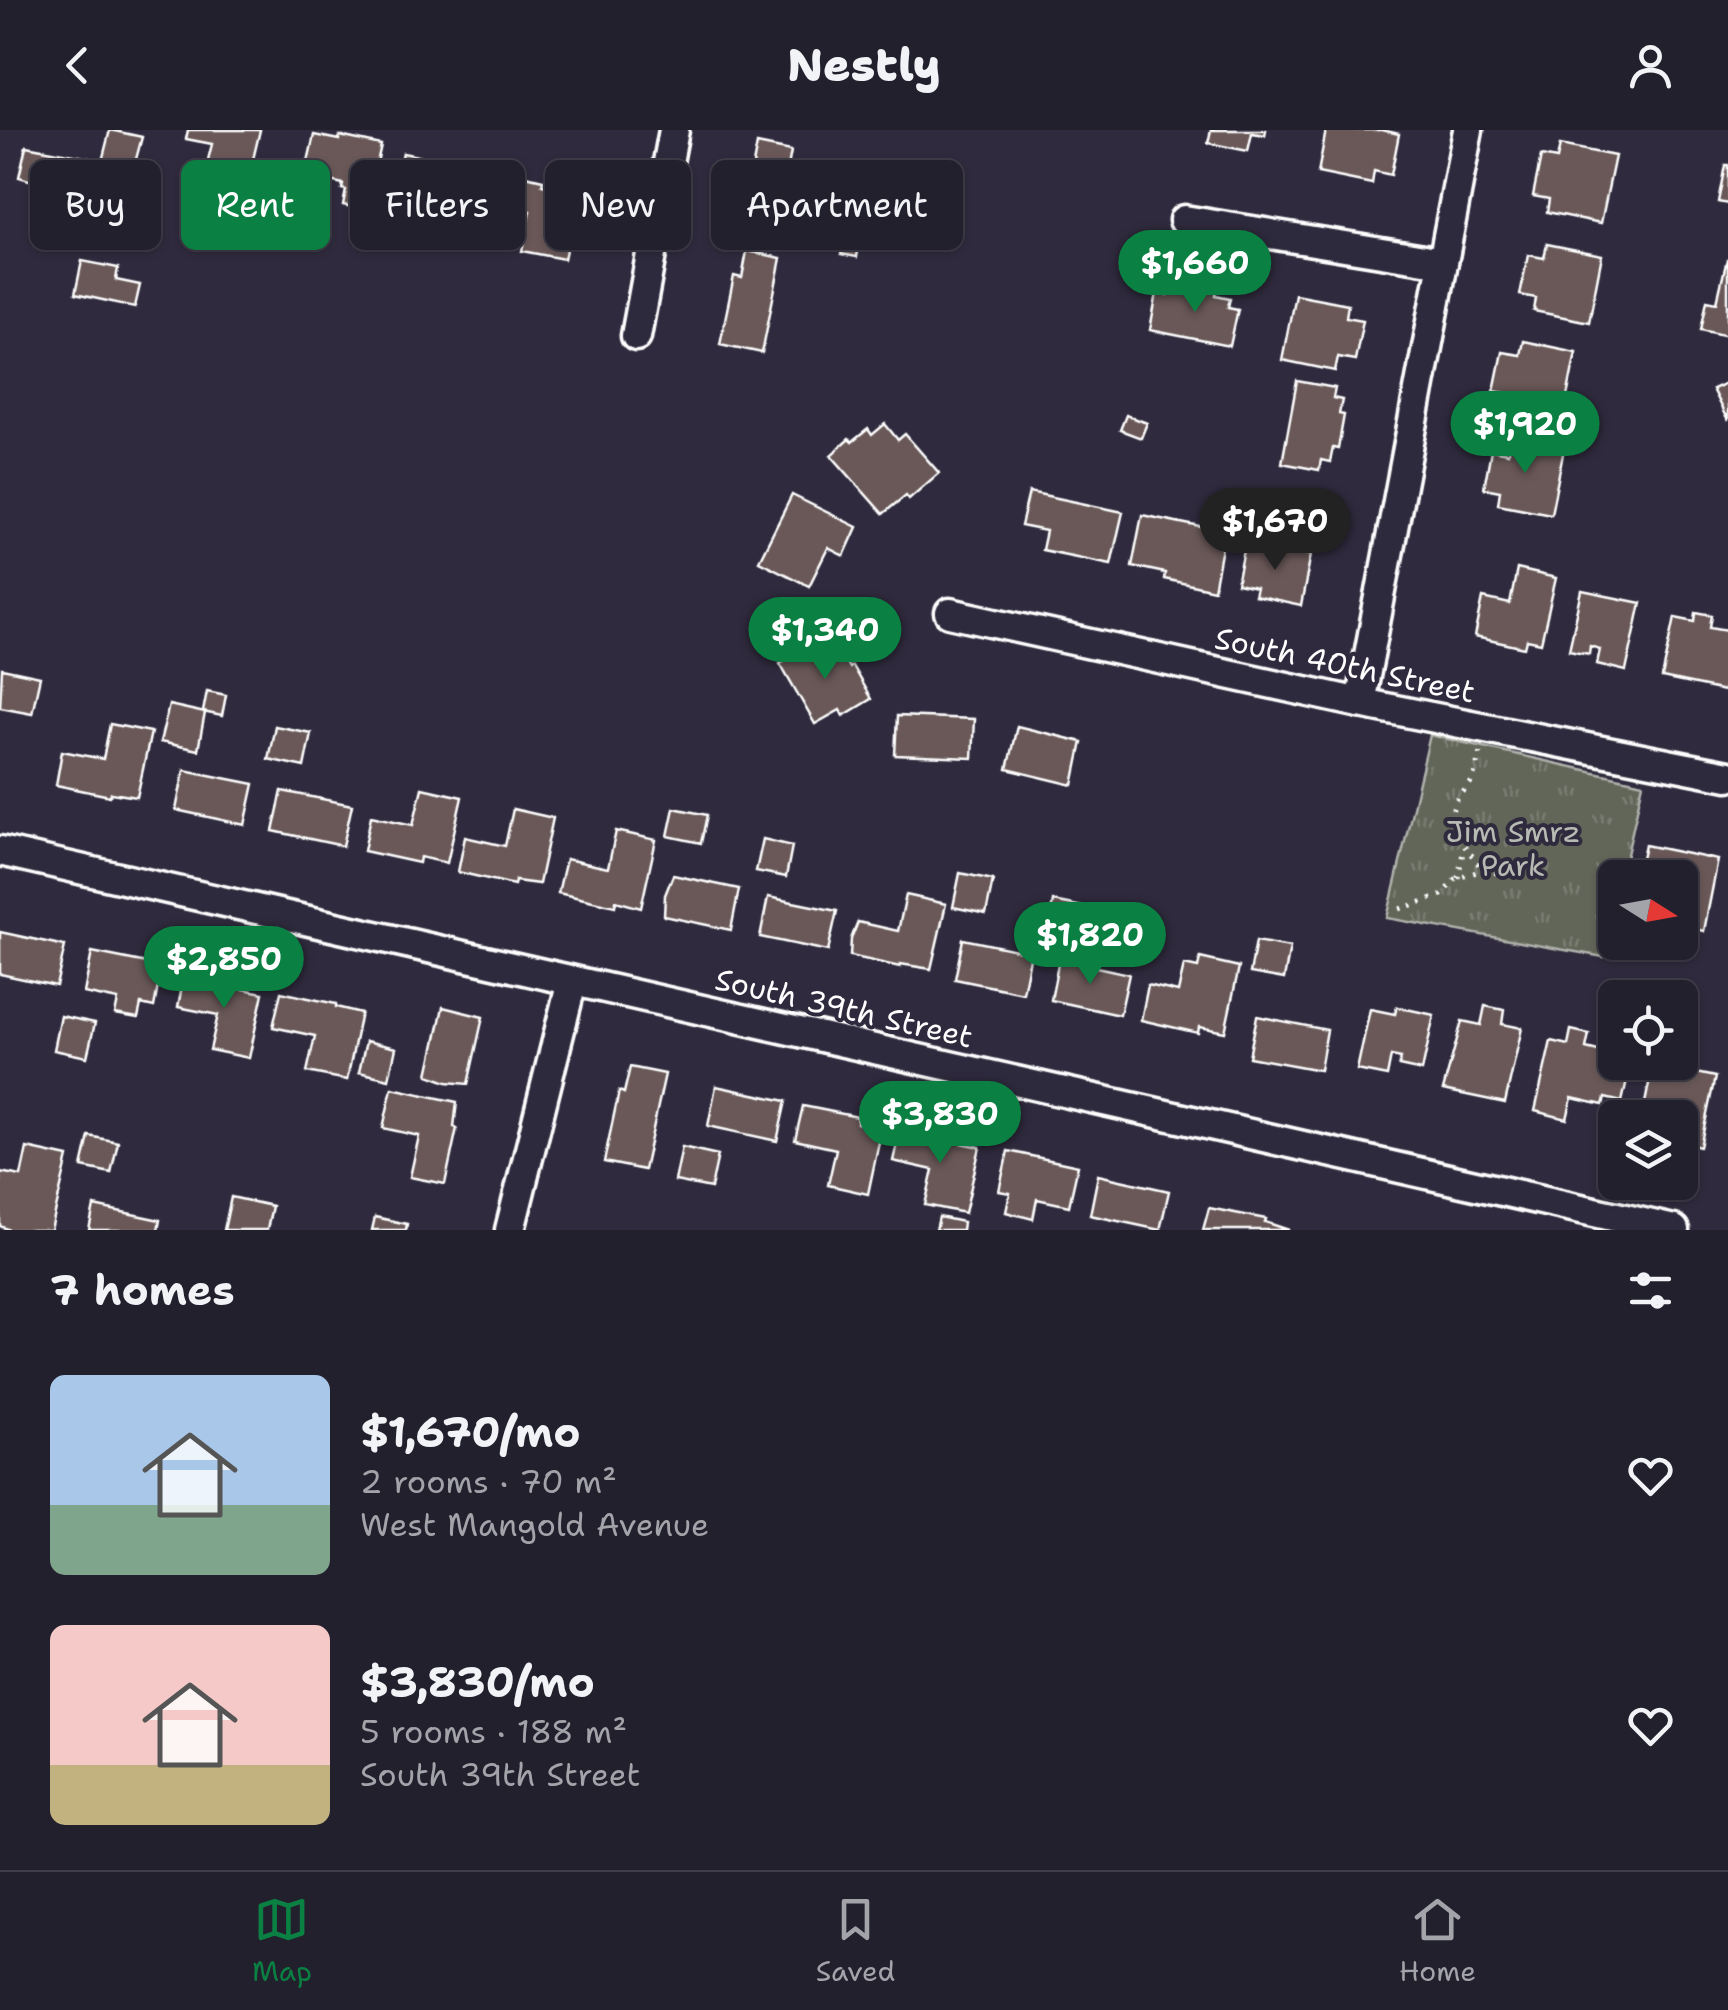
<!DOCTYPE html>
<html lang="en">
<head>
<meta charset="utf-8">
<style>
	:root { --surface:#23202e; --page:#2b2836; --text:#f1f3f6; --muted:#a3a3aa; --line:#403e4a; --accent:#0b8043 }
	body { margin:0; font-family:"Shantell Sans",sans-serif; background:var(--page); color:var(--text); height:100vh; display:flex; flex-direction:column; font-size:38px; white-space:nowrap }
	* { box-sizing:border-box; margin:0 }
	p { font-size:32px; color:var(--muted) }
	.icon { flex:none; width:55px; height:55px; fill:none; stroke:currentColor; stroke-width:2; stroke-linecap:round; stroke-linejoin:round }
	.map { position:relative; height:1100px; overflow:hidden }
	.side { display:flex; flex-direction:column; background:var(--surface); flex:1 }
	.side>* { flex:none }
	.top-card { position:absolute; left:30px; top:30px; width:1000px; height:90px; display:flex; gap:20px }
	.needle { width:65px; rotate:101deg }
	.tools { position:absolute; left:1598px; top:730px; display:grid; gap:20px }
	.tools a { display:grid; place-items:center; width:100px; height:100px; border-radius:15px; background:var(--surface); box-shadow:0 2px 8px #0004,0 0 0 2px var(--line); font-size:50px }
	.price { position:absolute; translate:-50% -85px; padding:0 22px; border-radius:35px; background:var(--accent); color:#fff; font-size:32px; line-height:65px; filter:drop-shadow(0 2px 5px #0008) }
	.price::after { content:''; position:absolute; left:50%; top:60px; width:30px; height:22px; margin-left:-15px; background:inherit; clip-path:polygon(0 0,100% 0,50% 100%) }
	.price.active { background:#222; color:#fff }
	ul { padding:0; list-style:none }
	li { display:flex; align-items:center; gap:30px; height:250px; padding:0 50px }
	li span { display:grid; place-items:center; flex:none; width:280px; height:200px; border-radius:15px; color:#555 }
	li>.icon { margin-inline-start:auto }
	span .icon { width:120px; height:120px; fill:#fffc; stroke-width:1 }
	li b { font-size:42px }
	h2 { display:flex; justify-content:space-between; align-items:center; height:120px; padding:0 50px; font-size:42px }
	.pill { padding:0 35px; border-radius:15px; background:var(--surface); box-shadow:0 2px 8px #0004,0 0 0 2px var(--line); font-size:35px; line-height:90px }
	.pill.active { background:var(--accent); color:#fff }
	header { display:flex; justify-content:space-between; align-items:center; height:130px; padding:0 50px; background:var(--surface); font-size:45px; font-weight:800 }
	.dock { display:flex; justify-content:space-around; align-items:center; height:140px; border-top:2px solid var(--line); background:var(--surface); font-size:28px; color:var(--muted) }
	.dock a { display:grid; justify-items:center; gap:5px }
	.dock .active { color:var(--accent) }
	.map>svg:first-child { display:block }
	.park { fill:url(#park-tufts); stroke:#b0b2ac; stroke-width:2.5 }
	.building { fill:#6a5958; stroke:#fff; stroke-width:2.5 }
	.lines { fill:none; stroke-linecap:round; stroke-linejoin:round }
	.street-casing { stroke:#fff; stroke-width:35 }
	.path { stroke:#fff; stroke-width:5; stroke-dasharray:2.5 8; stroke-linecap:butt }
	.street { stroke:#2f2a3d; stroke-width:28 }
	.labels { text-anchor:middle; dominant-baseline:central; stroke-width:8; stroke-linejoin:round; paint-order:stroke }
	.street-label { font-size:30px; fill:#fff; stroke:#2f2a3d }
	.park-label { font-size:30px; fill:#b8bab4; stroke:#2f2a3d }
</style>
</head>
<body>
<header><svg class="icon" aria-label="back" viewBox="0 0 24 24"><path d="M15 5l-7 7 7 7"/></svg>Nestly<svg class="icon" aria-label="person" viewBox="0 0 24 24"><circle cx="12" cy="8" r="4"/><path d="M4 21q1-7 8-7t8 7"/></svg></header>
<div class="map">
<svg width="1728" height="1100" viewBox="0 0 1728 1100">
	<defs>
		<pattern id="park-tufts" width="24" height="20" patternUnits="userSpaceOnUse" patternTransform="scale(2.5)"><rect width="24" height="20" fill="#626659"/><path d="M3 7l-1-3M5 7V3M7 7l1-3M15 17l-1-3M17 17v-4M19 17l1-3" fill="none" stroke="#7a7d72"/></pattern>
	</defs>
	<rect width="100%" height="100%" fill="#2f2a3d"/>
	<filter id="ink" filterUnits="userSpaceOnUse"><feTurbulence type="fractalNoise" baseFrequency=".01" numOctaves="2"/><feDisplacementMap in="SourceGraphic" scale="20" xChannelSelector="R" yChannelSelector="G"/><feConvolveMatrix kernelMatrix="1 2 1 2 8 2 1 2 1" color-interpolation-filters="sRGB"/></filter>
	<g filter="url(#ink)">
		<path class="park" d="M 1430,605 L 1643,653 L 1622,747 L 1615,748 L 1615,778 L 1604,827 L 1387,788 Z"/>
		<g class="building">
			<path d="M 110,0 L 142,7 L 129,55 L 98,47 Z"/>
			<path d="M 188,0 L 260,0 L 246,59 L 203,50 L 212,14 L 186,9 Z"/>
			<path d="M 1211,0 L 1266,0 L 1265,5 L 1252,3 L 1248,21 L 1208,13 Z"/>
			<path d="M 1326,0 L 1382,0 L 1399,4 L 1391,45 L 1374,41 L 1372,54 L 1318,43 Z"/>
			<path d="M 314,5 L 339,10 L 340,6 L 381,15 L 370,64 L 366,64 L 362,79 L 343,75 L 346,60 L 342,59 L 343,54 L 305,45 Z"/>
			<path d="M 757,14 L 791,21 L 786,48 L 822,55 L 813,98 L 749,86 L 752,67 L 747,66 Z"/>
			<path d="M 1560,15 L 1615,26 L 1601,93 L 1547,82 L 1549,69 L 1533,66 L 1541,26 L 1557,29 Z"/>
			<path d="M 26,16 L 90,28 L 81,66 L 19,47 Z"/>
			<path d="M 403,23 L 437,30 L 432,55 L 475,64 L 464,111 L 393,96 L 402,56 L 396,55 Z"/>
			<path d="M 1725,35 L 1728,35 L 1728,74 L 1718,72 Z"/>
			<path d="M 508,42 L 543,50 L 542,55 L 578,63 L 564,129 L 522,121 L 530,81 L 501,75 Z"/>
			<path d="M 844,106 L 860,109 L 857,127 L 841,124 Z"/>
			<path d="M 1547,114 L 1602,125 L 1589,192 L 1534,181 L 1536,168 L 1520,165 L 1528,125 L 1544,128 Z"/>
			<path d="M 747,121 L 781,128 L 762,223 L 720,214 L 734,146 L 742,148 Z"/>
			<path d="M 1727,129 L 1728,129 L 1728,205 L 1701,199 L 1707,170 L 1717,172 Z"/>
			<path d="M 82,131 L 118,138 L 116,150 L 140,155 L 135,177 L 75,164 Z"/>
			<path d="M 1184,153 L 1217,160 L 1216,165 L 1230,168 L 1228,177 L 1238,179 L 1230,216 L 1150,200 L 1157,163 L 1167,165 L 1168,156 L 1182,159 Z"/>
			<path d="M 1295,164 L 1348,174 L 1346,187 L 1363,190 L 1355,230 L 1338,227 L 1335,241 L 1282,230 Z"/>
			<path d="M 1523,211 L 1576,222 L 1563,287 L 1510,277 L 1512,264 L 1494,261 L 1502,222 L 1520,225 Z"/>
			<path d="M 1297,251 L 1335,258 L 1333,268 L 1342,270 L 1339,284 L 1344,285 L 1338,319 L 1333,318 L 1330,332 L 1321,330 L 1319,340 L 1282,333 Z"/>
			<path d="M 1728,252 L 1728,291 L 1712,259 Z"/>
			<path d="M 1126,285 L 1147,293 L 1141,308 L 1120,300 Z"/>
			<path d="M 885,294 L 898,310 L 905,304 L 939,343 L 909,369 L 906,365 L 883,384 L 831,325 L 849,309 L 852,312 L 868,299 L 872,305 Z"/>
			<path d="M 1511,309 L 1564,319 L 1551,384 L 1498,374 L 1500,361 L 1484,358 L 1491,320 L 1508,323 Z"/>
			<path d="M 1029,362 L 1123,382 L 1111,434 L 1042,420 L 1046,401 L 1021,396 Z"/>
			<path d="M 792,365 L 857,397 L 844,426 L 828,418 L 809,456 L 759,431 Z"/>
			<path d="M 1142,385 L 1225,402 L 1214,460 L 1164,449 L 1165,443 L 1132,436 Z"/>
			<path d="M 1246,411 L 1311,424 L 1301,476 L 1254,466 L 1256,458 L 1237,454 Z"/>
			<path d="M 1517,439 L 1556,448 L 1541,513 L 1527,510 L 1525,518 L 1475,507 L 1483,468 L 1510,474 Z"/>
			<path d="M 1582,461 L 1641,473 L 1626,541 L 1597,534 L 1600,519 L 1590,516 L 1589,524 L 1569,520 Z"/>
			<path d="M 1696,482 L 1712,485 L 1710,497 L 1728,500 L 1728,543 L 1724,561 L 1662,548 L 1675,487 L 1695,491 Z"/>
			<path d="M 825,507 L 839,532 L 844,529 L 849,538 L 852,536 L 871,569 L 843,586 L 840,580 L 815,594 L 780,533 Z"/>
			<path d="M 2,539 L 40,547 L 32,583 L 0,577 Z"/>
			<path d="M 207,561 L 226,565 L 222,586 L 203,582 Z"/>
			<path d="M 169,575 L 205,583 L 198,620 L 160,612 Z"/>
			<path d="M 897,586 L 974,589 L 972,628 L 895,625 Z"/>
			<path d="M 110,594 L 151,602 L 137,667 L 111,663 L 110,666 L 56,655 L 62,621 L 103,629 Z"/>
			<path d="M 275,596 L 311,603 L 304,637 L 268,629 Z"/>
			<path d="M 1017,596 L 1082,612 L 1073,655 L 1007,639 Z"/>
			<path d="M 184,640 L 254,654 L 245,695 L 176,680 Z"/>
			<path d="M 422,658 L 462,667 L 447,733 L 420,727 L 419,733 L 364,721 L 371,686 L 413,695 Z"/>
			<path d="M 282,661 L 352,675 L 343,716 L 273,701 Z"/>
			<path d="M 674,678 L 707,685 L 701,713 L 668,706 Z"/>
			<path d="M 513,679 L 553,688 L 539,754 L 515,751 L 514,755 L 458,742 L 465,707 L 505,716 Z"/>
			<path d="M 616,701 L 656,710 L 641,778 L 616,771 L 615,776 L 558,763 L 566,729 L 608,738 Z"/>
			<path d="M 763,709 L 792,716 L 786,747 L 756,741 Z"/>
			<path d="M 1645,715 L 1718,730 L 1704,801 L 1680,796 L 1680,748 L 1653,748 L 1639,743 Z"/>
			<path d="M 960,743 L 993,750 L 986,784 L 953,777 Z"/>
			<path d="M 673,745 L 739,759 L 731,800 L 664,786 L 665,765 Z"/>
			<path d="M 906,765 L 946,774 L 931,839 L 900,834 L 900,837 L 850,826 L 851,809 L 858,792 L 898,801 Z"/>
			<path d="M 768,767 L 837,781 L 828,821 L 760,807 Z"/>
			<path d="M 1053,771 L 1088,778 L 1081,812 L 1047,805 Z"/>
			<path d="M 0,802 L 65,816 L 56,856 L 0,844 Z"/>
			<path d="M 963,809 L 1031,823 L 1023,863 L 955,849 Z"/>
			<path d="M 1256,811 L 1290,817 L 1284,849 L 1250,843 Z"/>
			<path d="M 92,822 L 162,836 L 154,877 L 141,874 L 138,888 L 115,884 L 118,870 L 84,863 Z"/>
			<path d="M 1200,828 L 1239,837 L 1225,902 L 1199,897 L 1198,903 L 1141,890 L 1148,855 L 1178,862 L 1184,835 L 1198,838 Z"/>
			<path d="M 1059,829 L 1129,844 L 1120,885 L 1051,870 Z"/>
			<path d="M 185,841 L 239,853 L 238,858 L 263,863 L 249,928 L 210,920 L 218,885 L 178,877 Z"/>
			<path d="M 281,862 L 336,874 L 336,877 L 361,883 L 347,950 L 307,942 L 315,906 L 273,897 Z"/>
			<path d="M 1485,876 L 1504,880 L 1502,894 L 1522,898 L 1505,973 L 1443,960 L 1462,891 L 1481,895 Z"/>
			<path d="M 443,877 L 483,887 L 468,954 L 447,952 L 428,945 Z"/>
			<path d="M 1397,877 L 1434,885 L 1422,941 L 1399,936 L 1401,928 L 1391,926 L 1387,946 L 1357,940 L 1370,879 L 1395,884 Z"/>
			<path d="M 61,886 L 95,893 L 87,927 L 54,920 Z"/>
			<path d="M 1257,886 L 1327,900 L 1320,940 L 1249,927 Z"/>
			<path d="M 1571,900 L 1589,904 L 1586,918 L 1615,925 L 1615,932 L 1631,932 L 1622,972 L 1605,968 L 1603,975 L 1572,968 L 1567,989 L 1535,981 L 1551,911 L 1568,915 Z"/>
			<path d="M 366,911 L 396,918 L 389,949 L 359,942 Z"/>
			<path d="M 1653,934 L 1715,947 L 1700,1017 L 1680,1012 L 1680,988 L 1642,988 Z"/>
			<path d="M 630,937 L 665,944 L 644,1040 L 604,1032 L 619,961 L 624,963 Z"/>
			<path d="M 716,956 L 786,971 L 777,1011 L 708,996 Z"/>
			<path d="M 392,958 L 457,972 L 454,997 L 457,998 L 445,1054 L 410,1047 L 419,1006 L 383,998 Z"/>
			<path d="M 803,976 L 858,987 L 857,993 L 882,998 L 868,1064 L 828,1055 L 836,1019 L 795,1010 Z"/>
			<path d="M 901,996 L 956,1008 L 955,1012 L 980,1017 L 965,1083 L 925,1075 L 933,1040 L 893,1031 Z"/>
			<path d="M 89,1006 L 118,1012 L 111,1043 L 82,1037 Z"/>
			<path d="M 682,1017 L 718,1025 L 711,1058 L 675,1051 Z"/>
			<path d="M 27,1018 L 68,1027 L 51,1100 L 9,1100 L 0,1096 L 0,1042 L 21,1046 Z"/>
			<path d="M 1008,1021 L 1078,1036 L 1069,1076 L 1037,1069 L 1033,1089 L 1006,1082 L 1010,1063 L 999,1061 Z"/>
			<path d="M 1098,1045 L 1169,1061 L 1160,1100 L 1090,1085 Z"/>
			<path d="M 231,1067 L 272,1076 L 267,1100 L 224,1100 Z"/>
			<path d="M 94,1076 L 160,1090 L 158,1100 L 89,1100 Z"/>
			<path d="M 1209,1078 L 1266,1089 L 1265,1092 L 1289,1100 L 1203,1100 Z"/>
			<path d="M 375,1087 L 407,1094 L 406,1100 L 372,1100 Z"/>
			<path d="M 939,1087 L 963,1092 L 962,1100 L 936,1100 Z"/>
		</g>
		<g class="lines">
			<g class="street-casing">
				<g id="street">
					<path d="M 1184,90 L 1443,132"/>
					<path d="M 636,206 L 674,0"/>
					<path d="M 950,483 L 1360,573 L 1728,646"/>
					<path d="M 1360,573 L 1468,0"/>
					<path d="M 0,721 L 1674,1100"/>
					<path d="M 510,1100 L 572,851"/>
				</g>
			</g>
			<g class="path">
				<path d="M 1480,622 L 1473,650 L 1455,672 L 1451,686 L 1457,706 L 1483,740 L 1512,746"/>
				<path d="M 1458,748 L 1464,717"/>
				<path d="M 1400,779 L 1442,765 L 1455,749 L 1483,740"/>
			</g>
			<use href="#street" class="street"/>
		</g>
	</g>
	<g class="labels">
		<g class="street-label">
			<text transform="translate(1345 535) rotate(12)">South 40th Street</text>
			<text transform="translate(844 878) rotate(13)">South 39th Street</text>
		</g>
		<g class="park-label">
			<text x="1513" y="701">Jim Smrz<tspan x="1513" dy="34">Park</tspan></text>
		</g>
	</g>
</svg>
<div class="tools">
<a><svg class="needle" viewBox="-14 -14 28 28"><path d="M0-13l5 13h-10z" fill="#e53935"/><path d="M0 13l5-13h-10z" fill="#a3a3aa"/></svg></a>
<a><svg class="icon" aria-label="locate" viewBox="0 0 24 24"><circle cx="12" cy="12" r="6"/><path d="M12 2v4M12 18v4M2 12h4M18 12h4"/></svg></a>
<a><svg class="icon" aria-label="layers" viewBox="0 0 24 24"><path d="M12 4l9 5-9 5-9-5zM3 14l9 5 9-5"/></svg></a>
</div>
<b class="price" style="left:1195px;top:185px">$1,660</b>
<b class="price" style="left:1525px;top:346px">$1,920</b>
<b class="price active" style="left:1275px;top:443px">$1,670</b>
<b class="price" style="left:825px;top:552px">$1,340</b>
<b class="price" style="left:1090px;top:857px">$1,820</b>
<b class="price" style="left:224px;top:881px">$2,850</b>
<b class="price" style="left:940px;top:1036px">$3,830</b>
<div class="top-card">
<a class="pill">Buy</a>
<a class="pill active">Rent</a>
<a class="pill">Filters</a>
<a class="pill">New</a>
<a class="pill">Apartment</a>
</div>
</div>
<section class="side">
<h2>7 homes<svg class="icon" aria-label="filters" viewBox="0 0 24 24"><path d="M4 7h16M4 17h16"/><circle cx="9" cy="7" r="2"/><circle cx="15" cy="17" r="2"/></svg></h2>
<ul>
<li><span style="background:linear-gradient(#a9c7e8 65%,#7fa58c 0)"><svg class="icon" aria-label="home" viewBox="0 0 24 24"><path d="M3 11l9-7 9 7M6 9v11h12V9"/></svg></span><div><b>$1,670/mo</b><p>2 rooms · 70 m²</p><p>West Mangold Avenue</p></div><svg class="icon" aria-label="heart" viewBox="0 0 24 24"><path d="M12 20l-8-8c-3-5 5-10 8-4 3-6 11-1 8 4z"/></svg></li>
<li><span style="background:linear-gradient(#f6c9c9 70%,#c2b280 0)"><svg class="icon" aria-label="home" viewBox="0 0 24 24"><path d="M3 11l9-7 9 7M6 9v11h12V9"/></svg></span><div><b>$3,830/mo</b><p>5 rooms · 188 m²</p><p>South 39th Street</p></div><svg class="icon" aria-label="heart" viewBox="0 0 24 24"><path d="M12 20l-8-8c-3-5 5-10 8-4 3-6 11-1 8 4z"/></svg></li>
</ul>
</section>
<nav class="dock">
<a class="active"><svg class="icon" aria-label="map" viewBox="0 0 24 24"><path d="M3 6l6-2 6 2 6-2v14l-6 2-6-2-6 2zM9 4v14M15 6v14"/></svg>Map</a>
<a><svg class="icon" aria-label="saved" viewBox="0 0 24 24"><path d="M7 4h10v16l-5-4-5 4z"/></svg>Saved</a>
<a><svg class="icon" aria-label="home" viewBox="0 0 24 24"><path d="M3 11l9-7 9 7M6 9v11h12V9"/></svg>Home</a>
</nav>
</body>
</html>
